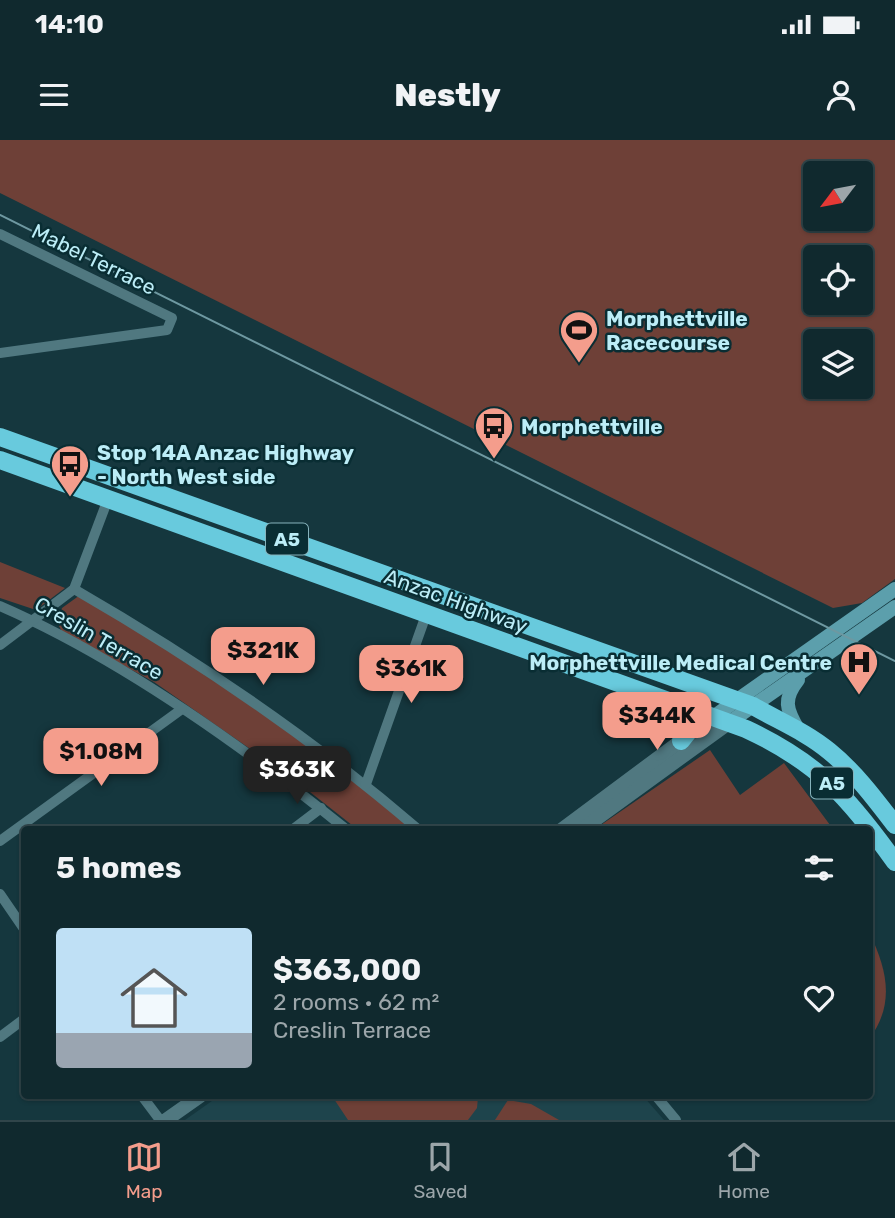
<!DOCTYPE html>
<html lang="en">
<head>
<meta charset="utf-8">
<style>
	:root { --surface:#10292e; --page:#1e353a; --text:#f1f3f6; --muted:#9ca6aa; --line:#30454a; --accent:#f49d8c }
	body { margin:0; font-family:Rubik,sans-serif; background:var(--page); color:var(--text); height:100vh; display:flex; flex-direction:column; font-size:26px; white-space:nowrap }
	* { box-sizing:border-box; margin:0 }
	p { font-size:23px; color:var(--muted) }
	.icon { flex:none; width:38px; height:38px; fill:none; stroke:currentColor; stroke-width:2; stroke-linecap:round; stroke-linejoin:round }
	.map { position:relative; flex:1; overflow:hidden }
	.side { position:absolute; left:21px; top:686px; width:852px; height:273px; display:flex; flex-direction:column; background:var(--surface); border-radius:7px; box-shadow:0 2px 5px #0004,0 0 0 2px var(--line) }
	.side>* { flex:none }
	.needle { width:46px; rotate:238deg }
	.controls { position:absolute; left:803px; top:21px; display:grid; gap:14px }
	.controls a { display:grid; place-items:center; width:70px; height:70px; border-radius:7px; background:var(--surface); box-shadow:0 2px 5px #0004,0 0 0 2px var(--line); font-size:35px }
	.price { position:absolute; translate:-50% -60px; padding:0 16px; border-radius:14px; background:var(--accent); color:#111; font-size:23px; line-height:46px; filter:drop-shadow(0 2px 4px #0008) }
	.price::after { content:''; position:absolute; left:50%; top:42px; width:21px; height:16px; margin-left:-10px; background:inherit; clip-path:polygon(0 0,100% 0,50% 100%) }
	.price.active { background:#222; color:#fff }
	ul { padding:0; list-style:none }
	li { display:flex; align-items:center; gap:21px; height:175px; padding:0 35px }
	li span { display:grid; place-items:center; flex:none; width:196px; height:140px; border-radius:7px; color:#555 }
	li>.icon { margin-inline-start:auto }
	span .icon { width:84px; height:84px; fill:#fffc; stroke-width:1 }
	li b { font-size:30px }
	h2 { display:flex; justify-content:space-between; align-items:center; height:84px; padding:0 35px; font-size:30px }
	.status { display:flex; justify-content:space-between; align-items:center; height:49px; padding:0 35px; background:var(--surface); direction:ltr }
	.status svg { height:19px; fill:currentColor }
	header { display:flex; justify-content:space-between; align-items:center; height:91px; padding:0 35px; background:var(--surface); font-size:32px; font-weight:800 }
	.menu { display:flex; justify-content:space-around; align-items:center; height:98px; border-top:2px solid var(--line); background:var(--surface); font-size:19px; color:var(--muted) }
	.menu a { display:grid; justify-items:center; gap:4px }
	.menu .active { color:var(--accent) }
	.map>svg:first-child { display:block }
	.built { fill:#1e444c }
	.green { fill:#6e4037; fill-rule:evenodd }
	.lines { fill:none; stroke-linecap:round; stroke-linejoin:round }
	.minor { stroke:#507880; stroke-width:10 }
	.tertiary { stroke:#507880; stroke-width:14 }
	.secondary { stroke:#5c9fac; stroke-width:14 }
	.trunk { stroke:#68cadd; stroke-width:18 }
	.tram { stroke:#6e98a1; stroke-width:2 }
	.labels { text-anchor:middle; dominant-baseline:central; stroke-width:5; stroke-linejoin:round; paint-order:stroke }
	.shield { fill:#092d33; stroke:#86b3bc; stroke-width:2 }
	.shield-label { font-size:19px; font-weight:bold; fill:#bcedf7 }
	.street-label { font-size:21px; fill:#bcedf7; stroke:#092d33 }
	.poi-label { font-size:21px; font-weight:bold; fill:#bcedf7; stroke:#092d33; text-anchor:start }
</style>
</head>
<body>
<div class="status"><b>14:10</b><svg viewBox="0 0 49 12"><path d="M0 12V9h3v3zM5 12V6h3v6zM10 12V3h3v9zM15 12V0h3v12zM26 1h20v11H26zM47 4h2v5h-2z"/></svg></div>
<header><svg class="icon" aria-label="menu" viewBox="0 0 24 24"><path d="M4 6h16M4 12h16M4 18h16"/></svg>Nestly<svg class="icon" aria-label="person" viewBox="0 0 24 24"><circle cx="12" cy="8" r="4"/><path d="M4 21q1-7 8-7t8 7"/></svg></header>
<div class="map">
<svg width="895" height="980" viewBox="0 0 895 980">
	<rect width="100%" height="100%" fill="#15373e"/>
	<path class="built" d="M 219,956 L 643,956 L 664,980 L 185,980 Z"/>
	<g class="green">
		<path d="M 0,0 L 895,0 L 895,439 L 862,463 L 833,468 L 0,53 ZM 816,33 L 861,33 L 861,79 L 816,79 ZM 816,117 L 861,117 L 861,163 L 816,163 ZM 816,201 L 861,201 L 861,247 L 816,247 Z"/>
		<path d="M 0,422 L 65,448 L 36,470 L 0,458 Z"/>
		<path d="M 80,455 L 249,559 L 415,689 L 357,689 L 296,641 L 154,542 L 62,492 L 57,482 L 62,468 Z"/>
		<path d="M 710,610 L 740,655 L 784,623 L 833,689 L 595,689 Z"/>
		<path d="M 870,794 C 887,830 895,863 870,898 Z"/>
		<path d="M 332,956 L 478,956 L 478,957 L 477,968 L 468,980 L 348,980 Z"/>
		<path d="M 508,960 L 531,964 L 559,980 L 495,980 Z"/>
	</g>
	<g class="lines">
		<g class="minor">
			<path d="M 0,94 L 172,178 L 167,190 L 0,213"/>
			<path d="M 74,449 C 197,520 311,597 419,690"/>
			<path d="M 0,466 C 122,519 244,607 347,690"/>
			<path d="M 0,505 L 74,449 L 108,359"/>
			<path d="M 366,644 L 426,475"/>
			<path d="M 292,690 L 321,668"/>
			<path d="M 0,701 L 182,569"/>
			<path d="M 0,754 L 24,789"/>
			<path d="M 0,897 L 24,879"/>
			<path d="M 142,956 L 160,980"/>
			<path d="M 656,956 L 676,980"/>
		</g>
		<g class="tertiary">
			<path d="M 561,690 L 713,577"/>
			<path d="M 581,690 L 730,582"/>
			<path d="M 166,980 L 200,956"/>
		</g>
		<g class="secondary">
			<path d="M 713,577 L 895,449"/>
			<path d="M 730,582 L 895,467"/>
			<path d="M 798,589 C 786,569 783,559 798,540"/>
		</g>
		<g class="trunk">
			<path d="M 0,297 L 753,566 C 779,581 806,592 829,611 C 855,632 875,659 895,685"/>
			<path d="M 0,320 L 746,589 C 819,623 849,658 895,722"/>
			<path d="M 681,601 L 689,591 L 687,567"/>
		</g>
		<path class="tram" d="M 0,75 L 895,521"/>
	</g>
	<defs>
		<g id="stadium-pin" transform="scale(2.0125)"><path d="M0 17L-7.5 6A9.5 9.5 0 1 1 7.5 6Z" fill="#f49d8c" stroke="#092d33"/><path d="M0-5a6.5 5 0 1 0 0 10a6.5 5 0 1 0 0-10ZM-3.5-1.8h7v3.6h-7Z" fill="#111"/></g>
		<g id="bus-pin" transform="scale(2.0125)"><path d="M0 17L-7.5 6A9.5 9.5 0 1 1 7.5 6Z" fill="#f49d8c" stroke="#092d33"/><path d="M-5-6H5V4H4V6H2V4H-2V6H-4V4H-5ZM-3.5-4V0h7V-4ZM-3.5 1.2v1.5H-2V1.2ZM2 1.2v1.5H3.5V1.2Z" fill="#111"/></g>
		<g id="hospital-pin" transform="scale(2.0125)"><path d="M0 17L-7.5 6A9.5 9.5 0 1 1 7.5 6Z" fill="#f49d8c" stroke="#092d33"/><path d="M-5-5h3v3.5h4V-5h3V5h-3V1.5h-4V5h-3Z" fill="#111"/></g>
	</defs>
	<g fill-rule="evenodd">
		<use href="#stadium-pin" x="579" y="190"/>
		<use href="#bus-pin" x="494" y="286"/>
		<use href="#bus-pin" x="70" y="324"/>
		<use href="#hospital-pin" x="859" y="522"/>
	</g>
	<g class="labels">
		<g class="shield">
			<rect x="266" y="383.5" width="42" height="31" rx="5"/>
			<rect x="811" y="627.5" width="42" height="31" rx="5"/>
		</g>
		<g class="shield-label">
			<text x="287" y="399">A5</text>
			<text x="832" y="643">A5</text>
		</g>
		<g class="street-label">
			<text transform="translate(94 119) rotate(26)">Mabel Terrace</text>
			<text transform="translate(456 461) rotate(20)">Anzac Highway</text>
			<text transform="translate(99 498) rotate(30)">Creslin Terrace</text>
		</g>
		<g class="poi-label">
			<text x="606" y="178">Morphettville<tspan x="606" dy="24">Racecourse</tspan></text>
			<text x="521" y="286">Morphettville</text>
			<text x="97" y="312">Stop 14A Anzac Highway<tspan x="97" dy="24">- North West side</tspan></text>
			<text x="832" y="522" text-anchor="end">Morphettville Medical Centre</text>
		</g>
	</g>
</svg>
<div class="controls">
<a><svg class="needle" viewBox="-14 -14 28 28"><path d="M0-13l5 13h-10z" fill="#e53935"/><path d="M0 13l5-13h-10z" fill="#9ca6aa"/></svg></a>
<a><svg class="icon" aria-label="locate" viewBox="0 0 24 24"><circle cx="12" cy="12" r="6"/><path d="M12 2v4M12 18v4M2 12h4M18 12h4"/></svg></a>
<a><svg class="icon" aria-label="layers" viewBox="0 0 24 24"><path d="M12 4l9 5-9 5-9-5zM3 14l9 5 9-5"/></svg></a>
</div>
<b class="price" style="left:263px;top:547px">$321K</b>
<b class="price" style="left:411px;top:565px">$361K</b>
<b class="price" style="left:657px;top:612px">$344K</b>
<b class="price" style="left:101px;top:648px">$1.08M</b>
<b class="price active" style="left:297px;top:666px">$363K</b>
<section class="side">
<h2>5 homes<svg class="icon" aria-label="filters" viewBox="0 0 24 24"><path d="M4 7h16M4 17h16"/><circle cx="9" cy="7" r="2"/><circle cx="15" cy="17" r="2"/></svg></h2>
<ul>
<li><span style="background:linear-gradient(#bfe0f5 75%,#9aa5b1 0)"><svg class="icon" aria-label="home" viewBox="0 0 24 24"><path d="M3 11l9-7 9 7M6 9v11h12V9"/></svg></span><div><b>$363,000</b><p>2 rooms · 62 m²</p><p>Creslin Terrace</p></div><svg class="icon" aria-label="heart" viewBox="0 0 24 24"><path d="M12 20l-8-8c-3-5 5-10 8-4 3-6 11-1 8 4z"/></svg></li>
</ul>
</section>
</div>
<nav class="menu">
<a class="active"><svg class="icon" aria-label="map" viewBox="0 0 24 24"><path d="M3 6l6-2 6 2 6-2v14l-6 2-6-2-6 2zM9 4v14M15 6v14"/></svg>Map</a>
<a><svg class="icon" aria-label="saved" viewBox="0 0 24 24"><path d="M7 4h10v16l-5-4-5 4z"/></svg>Saved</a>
<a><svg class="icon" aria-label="home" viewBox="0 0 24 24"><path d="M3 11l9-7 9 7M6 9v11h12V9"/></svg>Home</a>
</nav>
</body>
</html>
